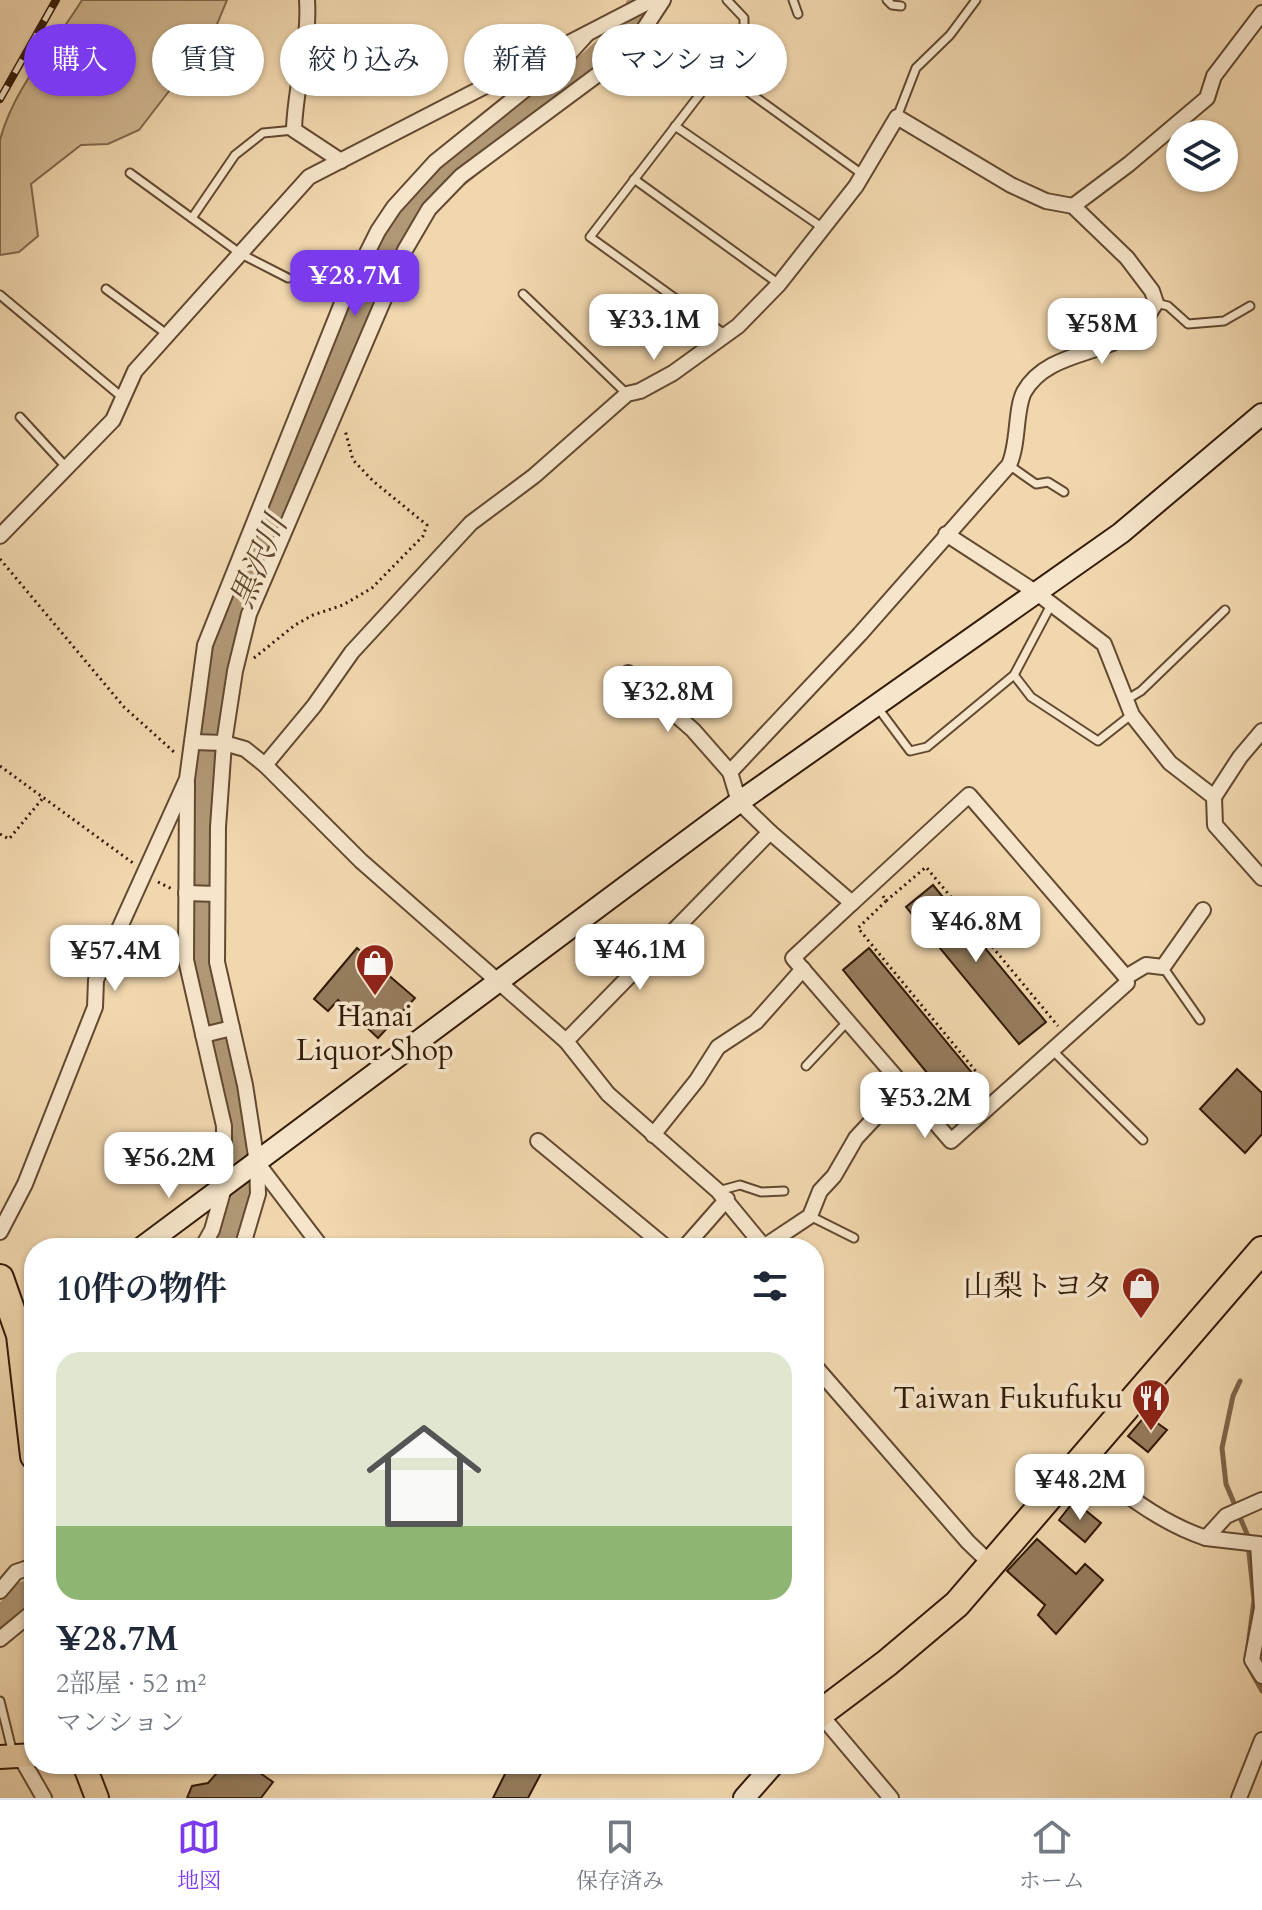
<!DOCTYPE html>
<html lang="ja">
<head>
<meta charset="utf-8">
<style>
	:root { --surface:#fff; --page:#f6f6f7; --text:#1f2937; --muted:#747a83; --line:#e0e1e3; --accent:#7c3aed }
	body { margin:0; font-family:Cardo,"Noto Serif JP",serif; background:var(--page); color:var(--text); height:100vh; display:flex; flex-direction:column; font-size:30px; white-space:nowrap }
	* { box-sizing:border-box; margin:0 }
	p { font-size:26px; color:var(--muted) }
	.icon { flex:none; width:44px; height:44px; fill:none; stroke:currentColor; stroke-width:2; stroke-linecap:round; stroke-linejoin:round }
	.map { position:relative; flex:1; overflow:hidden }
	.drawer { position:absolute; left:24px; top:1238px; width:800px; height:536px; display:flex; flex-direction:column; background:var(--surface); border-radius:32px; box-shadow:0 2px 6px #0004 }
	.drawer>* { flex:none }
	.top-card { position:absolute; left:24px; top:24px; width:800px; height:72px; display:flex; gap:16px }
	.tools { position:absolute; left:1166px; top:120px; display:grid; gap:16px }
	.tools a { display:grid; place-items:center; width:72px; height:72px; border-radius:50%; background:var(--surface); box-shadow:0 2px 6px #0004; font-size:40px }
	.price { position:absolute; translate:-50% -68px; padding:0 18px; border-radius:16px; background:#fff; color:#222; font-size:26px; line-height:52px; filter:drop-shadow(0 2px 4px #0008) }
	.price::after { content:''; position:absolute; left:50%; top:48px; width:24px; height:18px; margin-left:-12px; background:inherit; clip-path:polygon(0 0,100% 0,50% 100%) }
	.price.current { background:var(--accent); color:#fff }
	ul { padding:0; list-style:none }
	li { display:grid; align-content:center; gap:16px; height:424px; padding:0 32px }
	li span { display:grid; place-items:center; height:248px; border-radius:24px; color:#555 }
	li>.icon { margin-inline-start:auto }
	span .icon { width:144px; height:144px; fill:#fffc; stroke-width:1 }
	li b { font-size:34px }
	h2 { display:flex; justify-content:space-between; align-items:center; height:96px; padding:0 32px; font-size:34px }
	.pill { padding:0 28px; border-radius:36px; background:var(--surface); box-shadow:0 2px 6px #0004; font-size:28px; line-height:72px }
	.pill.current { background:var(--accent); color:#fff }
	.menu { display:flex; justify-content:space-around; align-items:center; height:112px; border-top:2px solid var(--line); background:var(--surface); font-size:22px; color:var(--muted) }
	.menu a { display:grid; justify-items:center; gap:4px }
	.menu .current { color:var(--accent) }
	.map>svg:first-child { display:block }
	.green { fill:#d1b791; stroke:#82684c; stroke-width:2 }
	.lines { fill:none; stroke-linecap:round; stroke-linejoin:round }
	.stream { stroke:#7e6549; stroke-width:5 }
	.river { stroke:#b09775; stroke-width:32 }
	.building { fill:#957c5d; stroke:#321a06; stroke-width:2 }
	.lane-casing { stroke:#624930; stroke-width:11 }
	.street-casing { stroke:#624930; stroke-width:18 }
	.secondary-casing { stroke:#321a06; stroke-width:24 }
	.primary-casing { stroke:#321a06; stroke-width:26 }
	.highway-casing { stroke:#321a06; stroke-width:30 }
	.path { stroke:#321a06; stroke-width:3; stroke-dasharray:2 4; stroke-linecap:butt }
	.lane { stroke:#f6e5ca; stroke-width:7 }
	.street { stroke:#f6e5ca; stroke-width:14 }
	.secondary { stroke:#f6e5ca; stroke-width:20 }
	.primary { stroke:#f1d7ae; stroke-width:22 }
	.highway { stroke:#f1d7ae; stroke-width:26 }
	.rail-casing { stroke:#321a06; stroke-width:8 }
	.rail { stroke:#f6e5ca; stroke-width:5; stroke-dasharray:15; stroke-linecap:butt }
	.labels { text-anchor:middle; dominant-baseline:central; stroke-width:7; stroke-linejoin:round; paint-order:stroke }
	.poi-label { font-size:30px; fill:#321a06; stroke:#f6e5ca; text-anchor:end }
	.water-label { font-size:32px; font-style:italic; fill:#5e462d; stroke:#f6e5ca }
</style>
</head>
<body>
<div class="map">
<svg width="1262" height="1798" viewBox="0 0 1262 1798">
	<rect width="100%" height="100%" fill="#f1d7ae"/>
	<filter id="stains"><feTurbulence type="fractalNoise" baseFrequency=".0025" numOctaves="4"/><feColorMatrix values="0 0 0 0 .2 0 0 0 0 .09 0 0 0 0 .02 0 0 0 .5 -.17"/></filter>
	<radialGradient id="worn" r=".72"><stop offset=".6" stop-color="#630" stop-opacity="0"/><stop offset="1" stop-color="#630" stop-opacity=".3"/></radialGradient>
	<path class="green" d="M 82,0 L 227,0 L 213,34 L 139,130 L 108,144 L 81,145 L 31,184 L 38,236 L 19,252 L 0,255 L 0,140 C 14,86 54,46 82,0 Z"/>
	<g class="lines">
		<path class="stream" d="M 1240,1381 L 1233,1396 L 1222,1448 L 1226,1484 L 1247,1534 L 1254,1600 L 1246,1662 L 1262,1691"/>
		<g class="river">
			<path d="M 225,1248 L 240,1213 L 240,1136 L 207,980 L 204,922 L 206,809 L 211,724 L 221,652 L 394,241 L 421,200 L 516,123 L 581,76 L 633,30 L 644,0"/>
			<path d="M 0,1627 L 26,1597"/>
		</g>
	</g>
	<g class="building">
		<path d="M 933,885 L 1046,1022 L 1019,1044 L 906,907 Z"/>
		<path d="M 357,948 L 415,998 L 378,1038 L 338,1000 L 328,1011 L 314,999 Z"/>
		<path d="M 869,948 L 982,1085 L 955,1107 L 843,970 Z"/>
		<path d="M 1237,1069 L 1262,1093 L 1262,1134 L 1245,1153 L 1200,1109 Z"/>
		<path d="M 1146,1415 L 1167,1430 L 1148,1452 L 1128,1436 Z"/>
		<path d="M 1074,1501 L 1101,1523 L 1085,1542 L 1059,1520 Z"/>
		<path d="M 1037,1539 L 1076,1574 L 1085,1564 L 1103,1580 L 1056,1634 L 1038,1615 L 1045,1605 L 1007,1571 Z"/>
		<path d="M 239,1764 L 247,1764 L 273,1782 L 261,1798 L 187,1798 L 192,1786 L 208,1783 L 224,1765 L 235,1770 Z"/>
		<path d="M 510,1764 L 546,1764 L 528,1798 L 493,1798 Z"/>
	</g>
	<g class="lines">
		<g class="lane-casing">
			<g id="lane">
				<path d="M 793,0 L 798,14"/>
				<path d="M 887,0 L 892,5 L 901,6"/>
				<path d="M 718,70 L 862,174"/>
				<path d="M 897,117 L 916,68 L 950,35 L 976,0"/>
				<path d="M 675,126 L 823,228"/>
				<path d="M 130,173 L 241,254 L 288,278"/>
				<path d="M 634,179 L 779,284"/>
				<path d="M 192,218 L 235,155 L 263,133 L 294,130"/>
				<path d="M 106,289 L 168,335"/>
				<path d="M 523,294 L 627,394"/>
				<path d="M 0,295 L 123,398"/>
				<path d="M 1156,303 L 1168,306 L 1188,324 L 1224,321 L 1250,306"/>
				<path d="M 726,335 L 590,237 L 744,37 L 744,18 L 727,0"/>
				<path d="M 20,417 L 67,468"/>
				<path d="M 1009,465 L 1036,484 L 1048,482 L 1064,492"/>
				<path d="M 1014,675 L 1031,697 L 1098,741 L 1131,715"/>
				<path d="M 1126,700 L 1141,691 L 1225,610"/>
				<path d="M 878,708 L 910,751 L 927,747 L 1014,675 L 1051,605"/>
				<path d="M 1163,967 L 1200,1020"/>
				<path d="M 1052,1050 L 1143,1140"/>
				<path d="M 806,1066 L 848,1021"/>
				<path d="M 718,1191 L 740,1185 L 761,1192 L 784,1191"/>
				<path d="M 810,1216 L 854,1238"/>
				<path d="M 0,1701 L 13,1754"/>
			</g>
		</g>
		<g class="street-casing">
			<g id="street">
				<path d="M 307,0 C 310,44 295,86 294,130 L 341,161"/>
				<path d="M 1073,206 L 1129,164 L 1207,98 L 1214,76 L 1262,13"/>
				<path d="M 946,534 L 1037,593 L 1104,644 L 1132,715 L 1170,763 L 1214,797 L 1215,825 L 1262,878"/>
				<path d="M 0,536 L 113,420 L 135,371 L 309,177 L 652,0"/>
				<path d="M 628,673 L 693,730 L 730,772"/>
				<path d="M 194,742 L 224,743 L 245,749 L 265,765 L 361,861 L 566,1041"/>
				<path d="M 265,765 L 314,706 L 352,652 L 471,523 L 534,476 L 627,394 L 640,391 L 673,373 L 738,326 L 779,284 L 856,186 L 897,117 L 1011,185 L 1046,201 L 1073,206 L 1127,258 L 1152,291 L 1156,303 C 1150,311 1145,323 1137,329 C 1104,356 1047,351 1024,392 C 1015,410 1019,443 1009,465 L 860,634 L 730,772 L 739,802 L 770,832 L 566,1041 L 608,1094 L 718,1191 L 765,1248"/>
				<path d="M 187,783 L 186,960 L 224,1126 L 224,1188 L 212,1230 L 202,1248"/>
				<path d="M 1214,797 L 1240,757 L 1262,731"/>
				<path d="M 770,832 L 852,903 L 793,958 L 951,1141 L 1127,983 L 1126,977 L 1146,965 L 1163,967 L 1203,910"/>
				<path d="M 186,893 L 217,894"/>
				<path d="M 852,903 L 969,795 L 1126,977"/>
				<path d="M 203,1035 L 232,1028"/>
				<path d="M 653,1135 L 697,1080 L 718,1047 L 756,1022 L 803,969"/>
				<path d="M 538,1141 L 667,1248"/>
				<path d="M 258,1164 L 322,1248"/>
				<path d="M 0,1232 L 25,1184 L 95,1007 L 96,980 L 187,779 L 205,645 L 342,303 L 378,231 L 394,207 L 435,162 L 568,55 L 587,34"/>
				<path d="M 765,1246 L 810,1216 L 820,1191 L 834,1176 L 856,1138 L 883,1109 L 905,1113 L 924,1110"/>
				<path d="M 242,1248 L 258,1194 L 257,1163 L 245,1085 L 217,962 L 218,827 L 224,743 L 235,671 L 249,614 L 405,250 L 429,209 L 461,176 L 620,58 L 644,29 L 663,0"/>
				<path d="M 684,1248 L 727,1199"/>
				<path d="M 814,1365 L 968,1542 L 992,1565"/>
				<path d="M 1082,1462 C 1122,1491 1158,1522 1206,1538 L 1226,1516 L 1262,1500"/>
				<path d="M 1206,1538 L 1258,1544 L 1262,1546"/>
				<path d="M 1258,1544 L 1262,1608 L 1252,1660 L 1262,1676"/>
				<path d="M 0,1591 L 16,1572 L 34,1566"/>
				<path d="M 0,1639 L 34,1611"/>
				<path d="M 820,1714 L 891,1798"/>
				<path d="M 20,1756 L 44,1798"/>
				<path d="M 1239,1798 L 1262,1740"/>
			</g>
		</g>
		<g class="secondary-casing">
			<g id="secondary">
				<path d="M 141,1248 L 739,802 L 1121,533 L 1262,414"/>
				<path d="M 744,1798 L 774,1764"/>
			</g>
		</g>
		<g class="primary-casing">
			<g id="primary">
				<path d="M 0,1757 L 34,1755"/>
				<path d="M 84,1764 L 97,1798"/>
			</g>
		</g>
		<g class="highway-casing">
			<g id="highway">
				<path d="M 0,1278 L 20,1335 L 34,1456"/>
				<path d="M 814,1718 L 887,1663 L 957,1604 L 1262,1250"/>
			</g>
		</g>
		<g class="path">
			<path d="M 0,559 L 124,707 L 174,752"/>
			<path d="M 254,658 L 295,625 L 313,615 L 343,605 L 372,588 L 423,536 L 427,525 L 373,481 L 353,460 L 345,430"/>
			<path d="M 0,766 L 133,863"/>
			<path d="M 0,834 L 9,839 L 43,798"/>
			<path d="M 158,882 L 172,889"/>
			<path d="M 883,896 L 886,901 L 926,867 L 1058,1026"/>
			<path d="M 886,901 L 858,928 L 988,1086"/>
		</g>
		<use href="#lane" class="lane"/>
		<use href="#street" class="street"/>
		<use href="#secondary" class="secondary"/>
		<use href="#primary" class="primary"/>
		<use href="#highway" class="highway"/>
		<g class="rail-casing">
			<path id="rail" d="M 0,99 L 56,0"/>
		</g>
		<use href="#rail" class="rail"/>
	</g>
	<defs>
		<g id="shop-pin" transform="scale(2)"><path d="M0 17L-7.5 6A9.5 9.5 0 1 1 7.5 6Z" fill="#8f2418" stroke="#f6e5ca"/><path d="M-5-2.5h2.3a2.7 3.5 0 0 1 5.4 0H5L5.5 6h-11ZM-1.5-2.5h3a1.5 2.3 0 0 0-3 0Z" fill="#fff"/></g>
		<g id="restaurant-pin" transform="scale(2)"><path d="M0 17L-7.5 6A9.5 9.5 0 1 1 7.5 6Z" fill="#8f2418" stroke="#f6e5ca"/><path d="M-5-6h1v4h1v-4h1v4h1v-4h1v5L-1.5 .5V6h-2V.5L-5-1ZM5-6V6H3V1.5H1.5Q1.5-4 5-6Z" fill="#fff"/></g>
	</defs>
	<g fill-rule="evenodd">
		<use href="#shop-pin" x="375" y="963"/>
		<use href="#shop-pin" x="1141" y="1286"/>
		<use href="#restaurant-pin" x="1151" y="1398"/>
	</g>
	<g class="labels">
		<g class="poi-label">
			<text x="375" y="1016" text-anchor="middle">Hanai<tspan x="375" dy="34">Liquor Shop</tspan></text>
			<text x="1113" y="1286">山梨トヨタ</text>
			<text x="1123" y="1398">Taiwan Fukufuku</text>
		</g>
		<g class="water-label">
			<text transform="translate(259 562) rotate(-67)">黒沢川</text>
		</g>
	</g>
	<rect width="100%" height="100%" filter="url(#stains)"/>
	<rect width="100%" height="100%" fill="url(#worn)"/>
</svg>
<div class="tools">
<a><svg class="icon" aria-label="layers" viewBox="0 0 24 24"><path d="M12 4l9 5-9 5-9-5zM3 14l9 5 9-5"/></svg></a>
</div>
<b class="price current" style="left:355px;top:318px">¥28.7M</b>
<b class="price" style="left:654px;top:362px">¥33.1M</b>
<b class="price" style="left:1102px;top:366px">¥58M</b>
<b class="price" style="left:668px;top:734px">¥32.8M</b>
<b class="price" style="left:976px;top:964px">¥46.8M</b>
<b class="price" style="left:640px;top:992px">¥46.1M</b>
<b class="price" style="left:115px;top:993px">¥57.4M</b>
<b class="price" style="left:925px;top:1140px">¥53.2M</b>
<b class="price" style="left:169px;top:1200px">¥56.2M</b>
<b class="price" style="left:1080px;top:1522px">¥48.2M</b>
<div class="top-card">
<a class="pill current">購入</a>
<a class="pill">賃貸</a>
<a class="pill">絞り込み</a>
<a class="pill">新着</a>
<a class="pill">マンション</a>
</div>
<section class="drawer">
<h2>10件の物件<svg class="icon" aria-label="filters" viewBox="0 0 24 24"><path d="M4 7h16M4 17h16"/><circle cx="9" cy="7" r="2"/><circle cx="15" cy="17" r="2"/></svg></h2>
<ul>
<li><span style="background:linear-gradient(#dfe7d0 70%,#8fb573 0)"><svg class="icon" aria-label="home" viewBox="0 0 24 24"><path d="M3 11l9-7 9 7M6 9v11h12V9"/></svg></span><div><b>¥28.7M</b><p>2部屋 · 52 m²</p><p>マンション</p></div></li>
</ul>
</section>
</div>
<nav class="menu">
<a class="current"><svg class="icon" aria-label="map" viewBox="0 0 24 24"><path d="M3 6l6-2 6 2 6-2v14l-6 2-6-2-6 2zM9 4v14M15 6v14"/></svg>地図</a>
<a><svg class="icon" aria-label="saved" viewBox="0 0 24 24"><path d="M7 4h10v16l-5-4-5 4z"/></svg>保存済み</a>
<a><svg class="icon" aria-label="home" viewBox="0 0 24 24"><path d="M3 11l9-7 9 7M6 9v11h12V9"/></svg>ホーム</a>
</nav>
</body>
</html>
